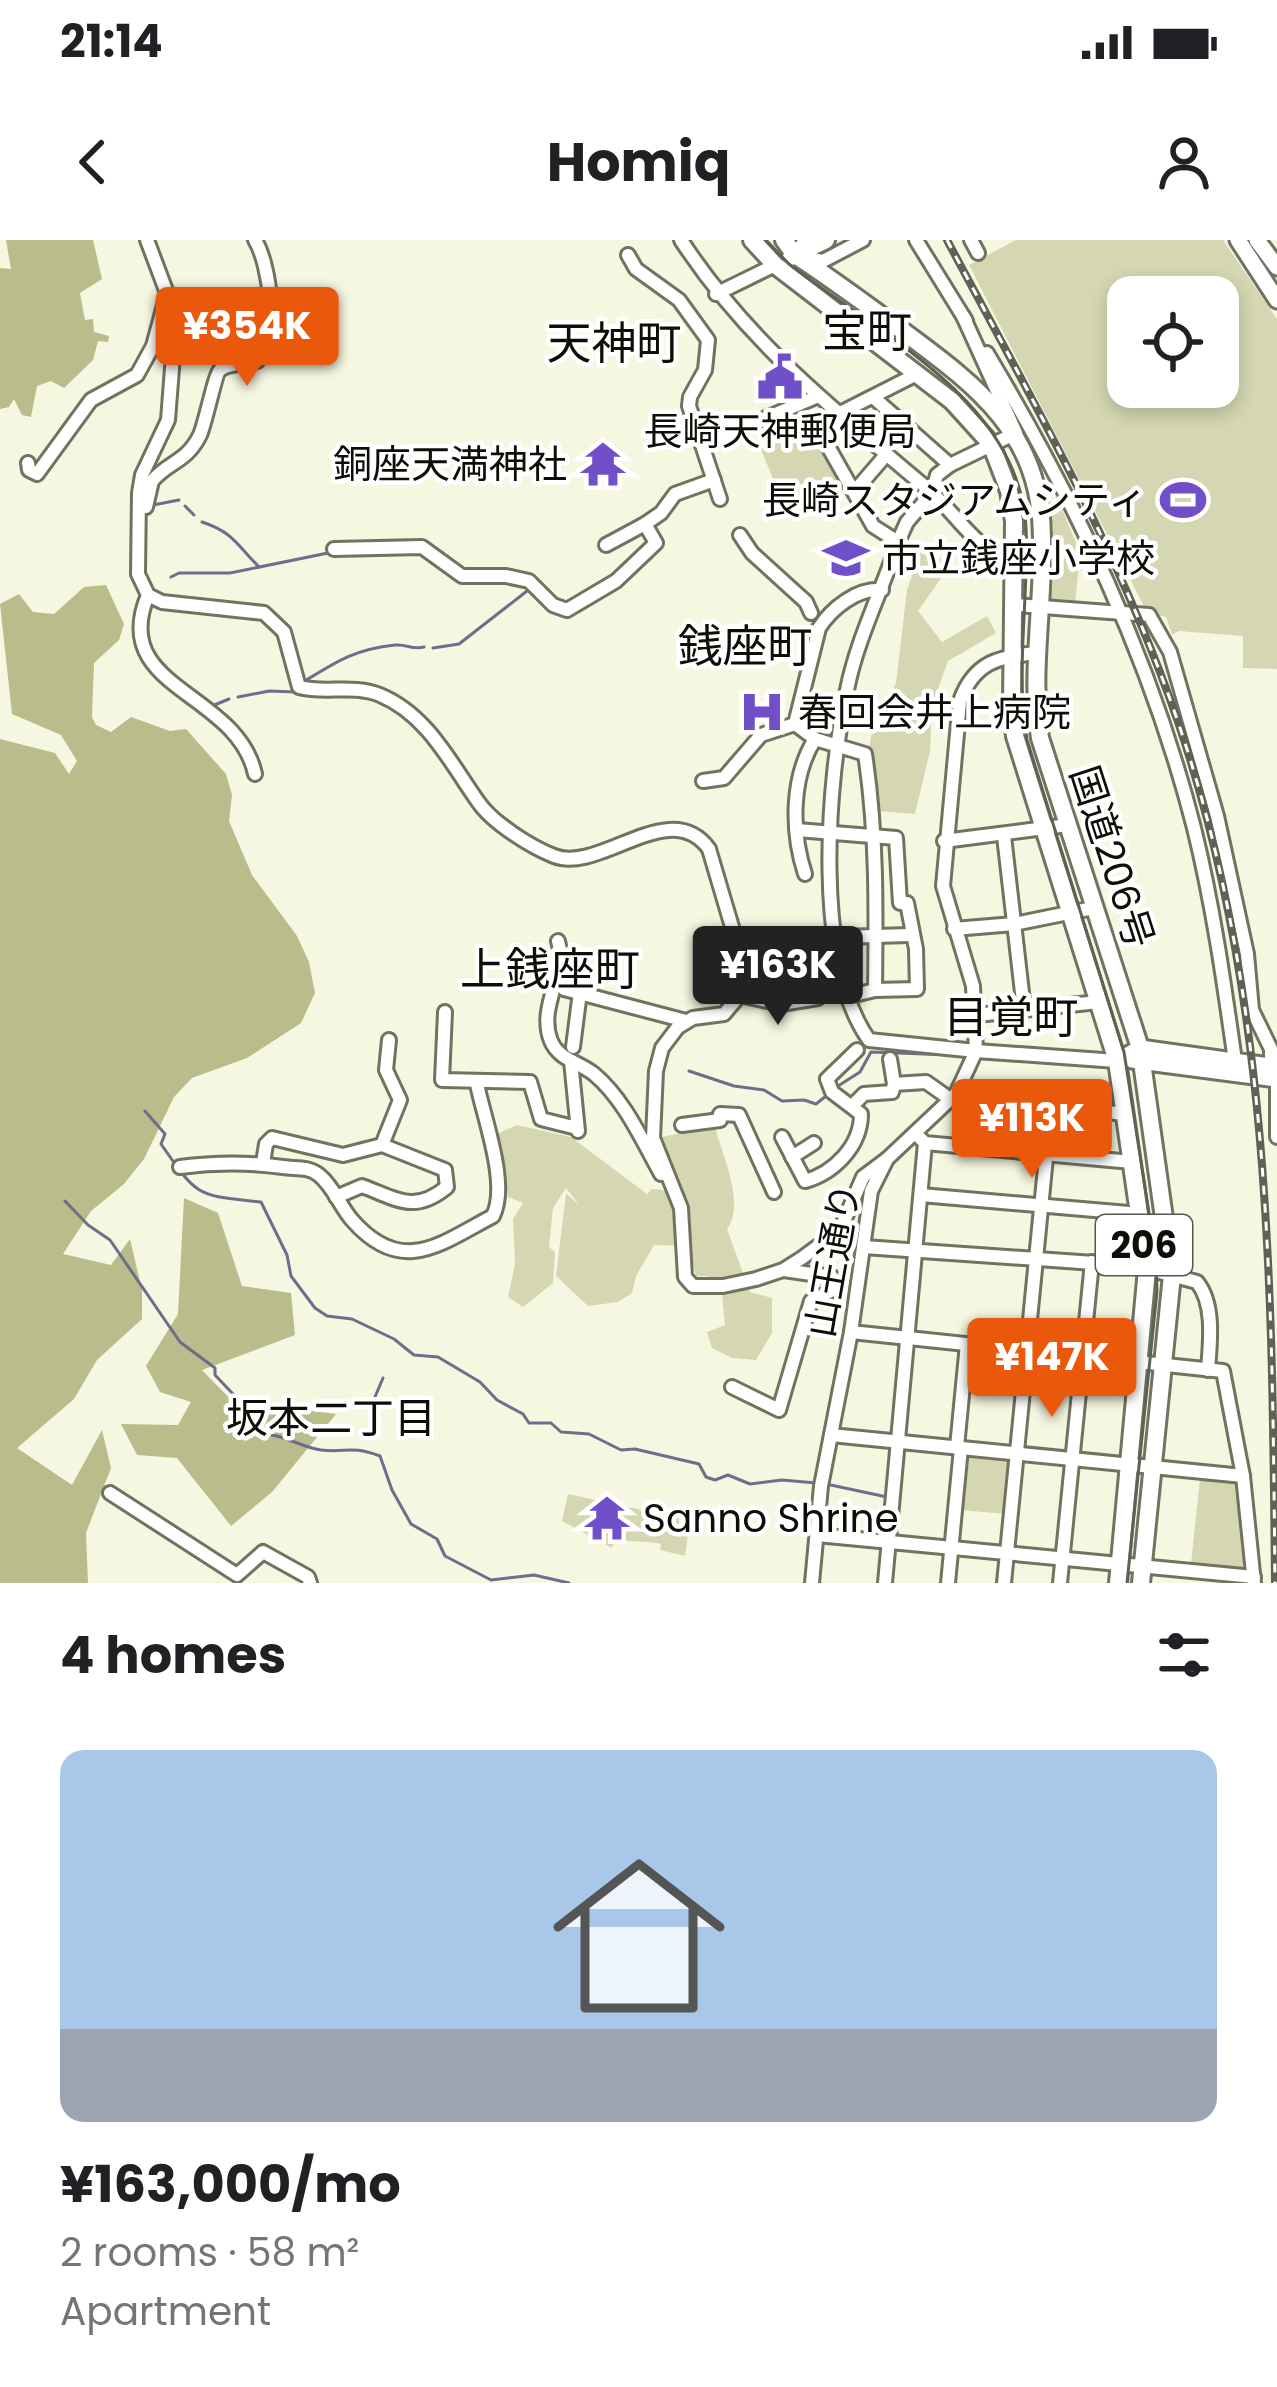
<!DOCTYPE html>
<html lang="en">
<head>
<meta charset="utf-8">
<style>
	:root { --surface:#fff; --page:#f2f2f2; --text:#202124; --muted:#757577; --accent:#ea580c }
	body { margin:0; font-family:Poppins,"Noto Sans JP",sans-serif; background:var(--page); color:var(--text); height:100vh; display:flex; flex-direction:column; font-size:45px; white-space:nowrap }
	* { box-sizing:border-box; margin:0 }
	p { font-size:39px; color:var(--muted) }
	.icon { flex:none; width:66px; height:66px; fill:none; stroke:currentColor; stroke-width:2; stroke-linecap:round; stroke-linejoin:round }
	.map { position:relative; height:1343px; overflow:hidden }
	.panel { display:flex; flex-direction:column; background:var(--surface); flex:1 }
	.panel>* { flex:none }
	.fabs { position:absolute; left:1107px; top:36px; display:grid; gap:24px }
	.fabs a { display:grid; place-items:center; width:132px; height:132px; border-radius:24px; background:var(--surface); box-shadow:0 6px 18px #0003; font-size:60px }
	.price { position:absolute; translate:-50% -102px; padding:0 27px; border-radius:12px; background:var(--accent); color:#fff; font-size:39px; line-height:78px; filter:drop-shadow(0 3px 6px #0008) }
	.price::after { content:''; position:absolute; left:50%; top:72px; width:36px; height:27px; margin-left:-18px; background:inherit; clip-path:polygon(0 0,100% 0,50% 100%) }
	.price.selected { background:#222; color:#fff }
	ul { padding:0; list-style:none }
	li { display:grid; align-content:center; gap:24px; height:636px; padding:0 60px }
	li span { display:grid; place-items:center; height:372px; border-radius:24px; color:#555 }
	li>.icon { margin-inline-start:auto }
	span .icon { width:216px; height:216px; fill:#fffc; stroke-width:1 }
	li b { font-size:51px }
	h2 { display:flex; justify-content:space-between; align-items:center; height:144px; padding:0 60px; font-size:51px }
	.status { display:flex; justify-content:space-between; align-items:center; height:84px; padding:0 60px; background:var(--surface); direction:ltr }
	.status svg { height:33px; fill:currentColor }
	header { display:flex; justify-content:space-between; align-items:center; height:156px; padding:0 60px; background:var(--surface); font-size:54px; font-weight:700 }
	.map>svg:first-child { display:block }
	.green { fill:#d4d7b1; fill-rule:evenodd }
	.forest { fill:#b9bc8b }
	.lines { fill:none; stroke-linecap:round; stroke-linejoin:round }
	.stream { stroke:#706c89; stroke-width:3 }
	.minor-casing { stroke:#71725f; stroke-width:18 }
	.major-casing { stroke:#71725f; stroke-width:21 }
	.highway-casing { stroke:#71725f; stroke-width:22 }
	.minor { stroke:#fff; stroke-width:12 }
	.major { stroke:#fff; stroke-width:15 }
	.highway { stroke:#fff; stroke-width:16 }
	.tram { stroke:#606155; stroke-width:3 }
	.rail-casing { stroke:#606155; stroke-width:8 }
	.rail { stroke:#fff; stroke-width:3; stroke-dasharray:9; stroke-linecap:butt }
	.labels { text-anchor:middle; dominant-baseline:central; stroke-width:9; stroke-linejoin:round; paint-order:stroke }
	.shield { fill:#fff; stroke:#565651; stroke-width:3 }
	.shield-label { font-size:36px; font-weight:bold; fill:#0d0e07 }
	.poi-label { font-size:39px; fill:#0d0e07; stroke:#fff; text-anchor:start }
	.street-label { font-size:39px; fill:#0d0e07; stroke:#fff }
	.neighbourhood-label { font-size:42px; fill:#0d0e07; stroke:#fff }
	.quarter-label { font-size:45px; fill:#0d0e07; stroke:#fff }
</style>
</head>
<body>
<div class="status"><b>21:14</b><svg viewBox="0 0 49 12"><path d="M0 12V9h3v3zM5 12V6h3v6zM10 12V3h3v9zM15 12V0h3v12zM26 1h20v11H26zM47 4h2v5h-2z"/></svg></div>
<header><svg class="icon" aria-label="back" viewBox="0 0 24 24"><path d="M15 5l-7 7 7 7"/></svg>Homiq<svg class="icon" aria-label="person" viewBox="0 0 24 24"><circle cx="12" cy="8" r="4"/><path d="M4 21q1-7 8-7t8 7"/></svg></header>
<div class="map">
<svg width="1277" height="1343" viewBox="0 0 1277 1343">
	<rect width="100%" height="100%" fill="#f6f7e1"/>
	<g class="green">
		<path d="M 1016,0 L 1223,0 L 1277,79 L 1277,429 L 1243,428 L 1243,396 L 1179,391 L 1172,395 L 1166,377 L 1147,372 L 969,25 ZM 1128,57 L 1218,57 L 1218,147 L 1128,147 Z"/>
		<path d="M 807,186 L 840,246 L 783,264 L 759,204 Z"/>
		<path d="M 1058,260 L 1080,312 L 1075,365 L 1051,363 L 1055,312 L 1050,262 Z"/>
		<path d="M 921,309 L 951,324 L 918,371 L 942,402 L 987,376 L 996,393 L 948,421 L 932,465 L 930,511 L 915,574 L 877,571 L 869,510 L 871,496 L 896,443 L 907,350 Z"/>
		<path d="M 517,885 L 571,897 L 647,954 L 652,949 L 684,952 L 661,897 L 715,887 C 722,915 746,964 727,989 L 750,1052 L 772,1058 L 772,1093 L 756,1120 L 732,1118 L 712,1108 L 707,1092 L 725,1085 L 722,1055 L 707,1036 L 696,1036 L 688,1006 L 654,1005 L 636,1036 L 632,1053 L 618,1062 L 588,1066 L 556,1036 L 566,953 L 580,966 L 566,948 L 553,968 L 549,1007 L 555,1012 L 553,1043 L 523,1067 L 508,1057 L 515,1024 L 513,979 L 523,963 L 508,957 L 495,902 L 499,893 Z"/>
		<path d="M 966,1213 L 1012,1217 L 1006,1274 L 960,1270 Z"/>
		<path d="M 1200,1239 L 1239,1242 L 1250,1331 L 1191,1324 Z"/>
		<path d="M 568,1254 L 679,1278 L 679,1288 L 689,1288 L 685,1316 L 660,1310 L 661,1304 C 644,1300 635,1304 616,1298 L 612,1308 L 562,1281 Z"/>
	</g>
	<g class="forest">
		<path d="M 6,0 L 93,0 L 102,39 L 80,53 L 85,80 L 93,79 L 94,92 L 109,96 L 108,102 L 98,101 L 93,120 L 64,148 L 51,141 L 37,146 L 31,177 L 22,175 L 14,159 L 9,167 L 0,169 L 0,28 L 11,29 Z"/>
		<path d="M 106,345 L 124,384 L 119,400 L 94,423 L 92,477 L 96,485 L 111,492 L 131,477 L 170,491 L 186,489 L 226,534 L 232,555 L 229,581 L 252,635 L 297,696 L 309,722 L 315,753 L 301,783 L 247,818 L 192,838 L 174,857 L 144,919 L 124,944 L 91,971 L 63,1014 L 111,1025 L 130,999 L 142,1050 L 142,1079 L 97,1120 L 74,1159 L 17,1208 L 72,1245 L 102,1190 L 111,1228 L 86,1293 L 88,1343 L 0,1343 L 0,499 L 55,513 L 69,534 L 77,521 L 61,495 L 12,474 L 0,364 L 19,354 L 33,372 L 54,374 L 84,347 Z"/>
		<path d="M 184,958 L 218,973 L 242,1046 L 291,1053 L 295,1095 L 202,1130 L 243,1172 L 287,1168 L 336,1174 L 272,1252 L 231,1286 L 177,1218 L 137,1215 L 121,1184 L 178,1185 L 191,1162 L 160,1152 L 146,1126 L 178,1074 Z"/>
	</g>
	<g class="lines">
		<g class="stream">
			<path d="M 153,265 L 179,260"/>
			<path d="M 185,266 L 194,275"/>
			<path d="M 202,282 C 233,292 237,305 259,327"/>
			<path d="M 171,337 L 179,333 L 230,333 L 328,313"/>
			<path d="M 433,408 L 459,404 L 527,351"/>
			<path d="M 305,441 C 337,421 356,409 395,405 C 407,404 412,410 424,407"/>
			<path d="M 238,457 L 269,451 L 295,452"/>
			<path d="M 212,466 L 229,459"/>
			<path d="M 689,831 L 734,846 L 764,850 L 782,861 L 804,860 L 816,864 L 826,856"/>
			<path d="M 838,846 L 860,832 L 871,812 L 951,815"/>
			<path d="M 145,871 L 165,894 L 161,904 C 199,959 197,955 261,962 L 287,1015 L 291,1036 L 315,1068 L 327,1076 L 352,1079 L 394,1099 L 414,1115 L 438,1117 L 480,1142 L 497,1160 L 523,1174 L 529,1183 L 551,1183 L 561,1192 L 589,1194 L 621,1210 L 635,1209 L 699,1224 L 706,1237 L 715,1240 L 728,1235 L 750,1244 L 782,1240 L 816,1243"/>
			<path d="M 65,961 L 88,985 L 110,1000 L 180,1102 L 215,1128 L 215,1135 L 234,1155 L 240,1177 L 258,1183 L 263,1194 C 283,1194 300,1207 321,1210 C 347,1213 350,1205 380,1216 L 392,1250 L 411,1284 L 437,1299 L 445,1316 L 491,1340 L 534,1335 L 569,1343"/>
			<path d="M 372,1164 L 383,1138"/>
			<path d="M 826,1244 L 887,1257"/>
		</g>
		<g class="minor-casing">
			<g id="minor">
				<path d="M 147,0 L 176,77 L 168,180 L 142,235 L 139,253 L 138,334 L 148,355 L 162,362 L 264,373 L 284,392 L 299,447 C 325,454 353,444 380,455 C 428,475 451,524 479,563 C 493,583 531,607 554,616 C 600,634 670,555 709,609 L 740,714 L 740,755 L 724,774 L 693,778 L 678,787 L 662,808 L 656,831 L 653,898 L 681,968 L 685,1037 L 693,1046 L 723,1046 L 756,1039 L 783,1030 L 802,1018 L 840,990 L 863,937 L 887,919"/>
				<path d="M 681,0 C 748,103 837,172 929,250 C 950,268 966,294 989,310 C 1004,321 1023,322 1042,323"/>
				<path d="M 805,0 L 795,15 L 823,21 L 863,0"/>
				<path d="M 916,0 L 966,81"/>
				<path d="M 971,0 L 978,13"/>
				<path d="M 628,15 L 636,29 L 679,60 L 708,100 L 705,130 L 690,157 L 689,166 L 720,259"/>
				<path d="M 716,54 L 775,25"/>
				<path d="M 963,76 L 1016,193 L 950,225 L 937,235 L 932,253 L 907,282 L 898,302 C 882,351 857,399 847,450 C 827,542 813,721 869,800 L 976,811 L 973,746 L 943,646 L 960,461 C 974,422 999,416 1038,413"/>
				<path d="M 987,113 C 1076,262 1151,419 1194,588 C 1213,665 1224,743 1235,821"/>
				<path d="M 873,157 L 950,225"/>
				<path d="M 702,205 L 816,157"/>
				<path d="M 28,223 L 29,230 L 37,234 L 91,160 L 137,135 L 153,106 L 167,54"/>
				<path d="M 854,252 L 885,216"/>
				<path d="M 146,267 L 152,241 C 169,221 186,223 200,195 C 206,181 215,134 220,130 C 229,122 246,125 257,121 C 280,100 270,24 255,0"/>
				<path d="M 740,295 L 752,313 L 806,362 L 811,373"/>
				<path d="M 898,302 L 873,286 L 821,194 L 838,174 L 917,134"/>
				<path d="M 606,305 L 645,284"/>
				<path d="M 334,309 L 422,307 L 462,336 L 506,336 L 529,341 L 553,365 L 567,370 L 616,341 L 656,303 L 645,284 L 661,273 L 675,254 L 714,240"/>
				<path d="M 148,355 C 108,449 237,451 255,534"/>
				<path d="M 1015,365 L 1149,375 L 1170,412 L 1217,576 L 1247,714 L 1252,770 L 1271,809 L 1271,826"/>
				<path d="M 795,484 L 815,499 L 865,514 C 877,592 876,670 875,750"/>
				<path d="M 703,541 L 724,538 L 761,495 L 795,484 L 819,388 C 832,368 857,348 882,350"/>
				<path d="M 797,590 L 896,598 L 900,663 L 907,663 L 916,709 L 917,749 L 875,750 L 850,756"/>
				<path d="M 1004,596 L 1024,770"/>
				<path d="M 944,601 L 1068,585"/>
				<path d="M 805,634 C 791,591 791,537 815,499"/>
				<path d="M 954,689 L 1014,684 L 1093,668"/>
				<path d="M 558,701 C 568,734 537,766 551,801 C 559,820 579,822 594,834 C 624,859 642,900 661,934"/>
				<path d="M 799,709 L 840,697 L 910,695"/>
				<path d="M 564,749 L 686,781"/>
				<path d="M 740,755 L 781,764 L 818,758"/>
				<path d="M 445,772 L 442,840 L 530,842 L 541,879 L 577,888"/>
				<path d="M 977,775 L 1098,762"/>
				<path d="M 573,807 L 580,752"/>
				<path d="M 890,819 L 894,844"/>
				<path d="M 571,821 L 578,891"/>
				<path d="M 1277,839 L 1277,897"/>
				<path d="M 956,854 L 1124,874"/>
				<path d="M 853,865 L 864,854 L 892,852 L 894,844 L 926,842 L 950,859"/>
				<path d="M 682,885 L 720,880 L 720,874 L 739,875 L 774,952"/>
				<path d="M 782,897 L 805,941 C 834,933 861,906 861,874 L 832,852 L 827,839 L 857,810"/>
				<path d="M 920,898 L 925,903 L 1132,922"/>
				<path d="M 792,917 L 814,903"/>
				<path d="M 263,923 L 266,904 L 272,898 L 343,915 L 382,905 L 400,860 L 386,830 L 389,800"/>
				<path d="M 180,927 C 217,922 247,922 283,927 C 295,929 308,926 319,935 C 333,946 340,966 352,980 C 402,1037 440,1004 493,976 C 509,944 484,879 477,844"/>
				<path d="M 921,955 L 1140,974"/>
				<path d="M 336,957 L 362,946 C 397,959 414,974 447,947 L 445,930 L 382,905"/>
				<path d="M 864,1007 L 1137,1026 L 1197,1042 C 1215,1064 1210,1103 1208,1130"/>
				<path d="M 851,1092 L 1223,1131 L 1243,1236 L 1254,1343"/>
				<path d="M 732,1147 L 779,1170 L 811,1061 L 837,1048 L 832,1037 L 784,1030"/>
				<path d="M 831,1195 L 1243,1236"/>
				<path d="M 957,1207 L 967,1104"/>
				<path d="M 110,1253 L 237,1335 L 263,1312 L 308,1337 L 310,1343"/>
				<path d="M 817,1295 L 1254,1337"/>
				<path d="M 812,1343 L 821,1246 L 851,1092 L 871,951 L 887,919 L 956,854 L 976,811 L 1117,821"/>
				<path d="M 885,1343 L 925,903"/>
				<path d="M 948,1343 L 961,1208"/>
				<path d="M 1004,1343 L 1051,867"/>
				<path d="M 1060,1343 L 1092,1022"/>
			</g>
		</g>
		<g class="major-casing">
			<g id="major">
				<path d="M 1238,0 L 1277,60"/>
				<path d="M 1257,0 L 1277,27"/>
				<path d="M 1132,820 L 1277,839"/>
				<path d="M 1117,821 L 1140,808 L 1277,827"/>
			</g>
		</g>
		<g class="highway-casing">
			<g id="highway">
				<path d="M 752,0 L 775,25 L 952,161 L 991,204 L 1009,251 L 1014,281 L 1012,464 L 1015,496 L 1117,821 L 1147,1029 L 1118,1343"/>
				<path d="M 784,0 L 795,15 C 831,38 865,64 900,89 C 977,146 1041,192 1042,297 C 1044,364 1030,432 1040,498 L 1140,808 L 1172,1035 L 1141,1343"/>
				<path d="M 791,17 L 826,0"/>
			</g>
		</g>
		<use href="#minor" class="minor"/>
		<use href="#major" class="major"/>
		<use href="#highway" class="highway"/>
		<path class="tram" d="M 766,0 L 789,24 C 878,94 1020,161 1026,288 C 1029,359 1015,431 1027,500 L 1124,812 L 1156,1018 L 1157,1051 L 1127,1343"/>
		<g class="rail-casing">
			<path id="rail" d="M 947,0 C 1031,158 1120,312 1178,482 C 1272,757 1272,1055 1275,1343"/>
		</g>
		<use href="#rail" class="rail"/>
	</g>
	<defs>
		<g id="civic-bare" transform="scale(3.6)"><path d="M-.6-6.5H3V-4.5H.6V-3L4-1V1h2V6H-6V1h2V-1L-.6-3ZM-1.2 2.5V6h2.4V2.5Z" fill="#714fc9" stroke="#fff" stroke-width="2.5" paint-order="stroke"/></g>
		<g id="temple-bare" transform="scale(3.6)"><path d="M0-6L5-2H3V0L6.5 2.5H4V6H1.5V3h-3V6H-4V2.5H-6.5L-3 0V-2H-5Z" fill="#714fc9" stroke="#fff" stroke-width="2.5" paint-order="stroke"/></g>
		<g id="stadium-bare" transform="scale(3.6)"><path d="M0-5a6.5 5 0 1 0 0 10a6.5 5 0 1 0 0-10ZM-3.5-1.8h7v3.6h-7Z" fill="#714fc9" stroke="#fff" stroke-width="2.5" paint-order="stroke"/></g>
		<g id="school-bare" transform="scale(3.6)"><path d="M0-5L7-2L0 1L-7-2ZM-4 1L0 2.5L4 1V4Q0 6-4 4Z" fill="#714fc9" stroke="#fff" stroke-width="2.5" paint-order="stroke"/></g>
		<g id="hospital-bare" transform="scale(3.6)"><path d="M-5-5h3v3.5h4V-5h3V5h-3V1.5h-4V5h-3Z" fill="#714fc9" stroke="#fff" stroke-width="2.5" paint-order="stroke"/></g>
	</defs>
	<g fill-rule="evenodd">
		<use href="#civic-bare" x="780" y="137"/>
		<use href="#temple-bare" x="603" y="224"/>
		<use href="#stadium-bare" x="1183" y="260"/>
		<use href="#school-bare" x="846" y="318"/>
		<use href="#hospital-bare" x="762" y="472"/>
		<use href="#temple-bare" x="607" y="1278"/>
	</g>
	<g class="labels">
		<rect class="shield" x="1096" y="975" width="96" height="60" rx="9"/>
		<g class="shield-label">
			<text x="1144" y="1005">206</text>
		</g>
		<g class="poi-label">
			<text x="780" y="191" text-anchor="middle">長崎天神郵便局</text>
			<text x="567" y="224" text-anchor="end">銅座天満神社</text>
			<text x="1147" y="260" text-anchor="end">長崎スタジアムシティ</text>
			<text x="882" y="318">市立銭座小学校</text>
			<text x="798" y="472">春回会井上病院</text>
			<text x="643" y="1278">Sanno Shrine</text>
		</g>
		<g class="street-label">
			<text transform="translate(1112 617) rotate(72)">国道206号</text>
			<text transform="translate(833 1020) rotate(-80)">山王通り</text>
		</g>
		<g class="neighbourhood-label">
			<text x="331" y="1178">坂本二丁目</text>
		</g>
		<g class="quarter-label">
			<text x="867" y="91">宝町</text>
			<text x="614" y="103">天神町</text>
			<text x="745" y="406">銭座町</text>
			<text x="550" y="729">上銭座町</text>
			<text x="1011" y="777">目覚町</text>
		</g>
	</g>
</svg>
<div class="fabs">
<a><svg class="icon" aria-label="locate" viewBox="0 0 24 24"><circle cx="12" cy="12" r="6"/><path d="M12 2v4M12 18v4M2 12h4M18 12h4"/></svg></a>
</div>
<b class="price" style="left:247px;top:149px">¥354K</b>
<b class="price selected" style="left:778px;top:788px">¥163K</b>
<b class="price" style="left:1032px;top:941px">¥113K</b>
<b class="price" style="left:1052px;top:1180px">¥147K</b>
</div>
<section class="panel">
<h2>4 homes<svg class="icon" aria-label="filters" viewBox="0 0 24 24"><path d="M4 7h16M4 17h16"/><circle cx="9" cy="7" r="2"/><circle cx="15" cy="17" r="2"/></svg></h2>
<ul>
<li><span style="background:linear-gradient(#a9c7e8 75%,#9aa5b1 0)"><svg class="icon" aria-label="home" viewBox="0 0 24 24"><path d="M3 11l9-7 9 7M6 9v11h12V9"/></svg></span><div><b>¥163,000/mo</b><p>2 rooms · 58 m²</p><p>Apartment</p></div></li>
</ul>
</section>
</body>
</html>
